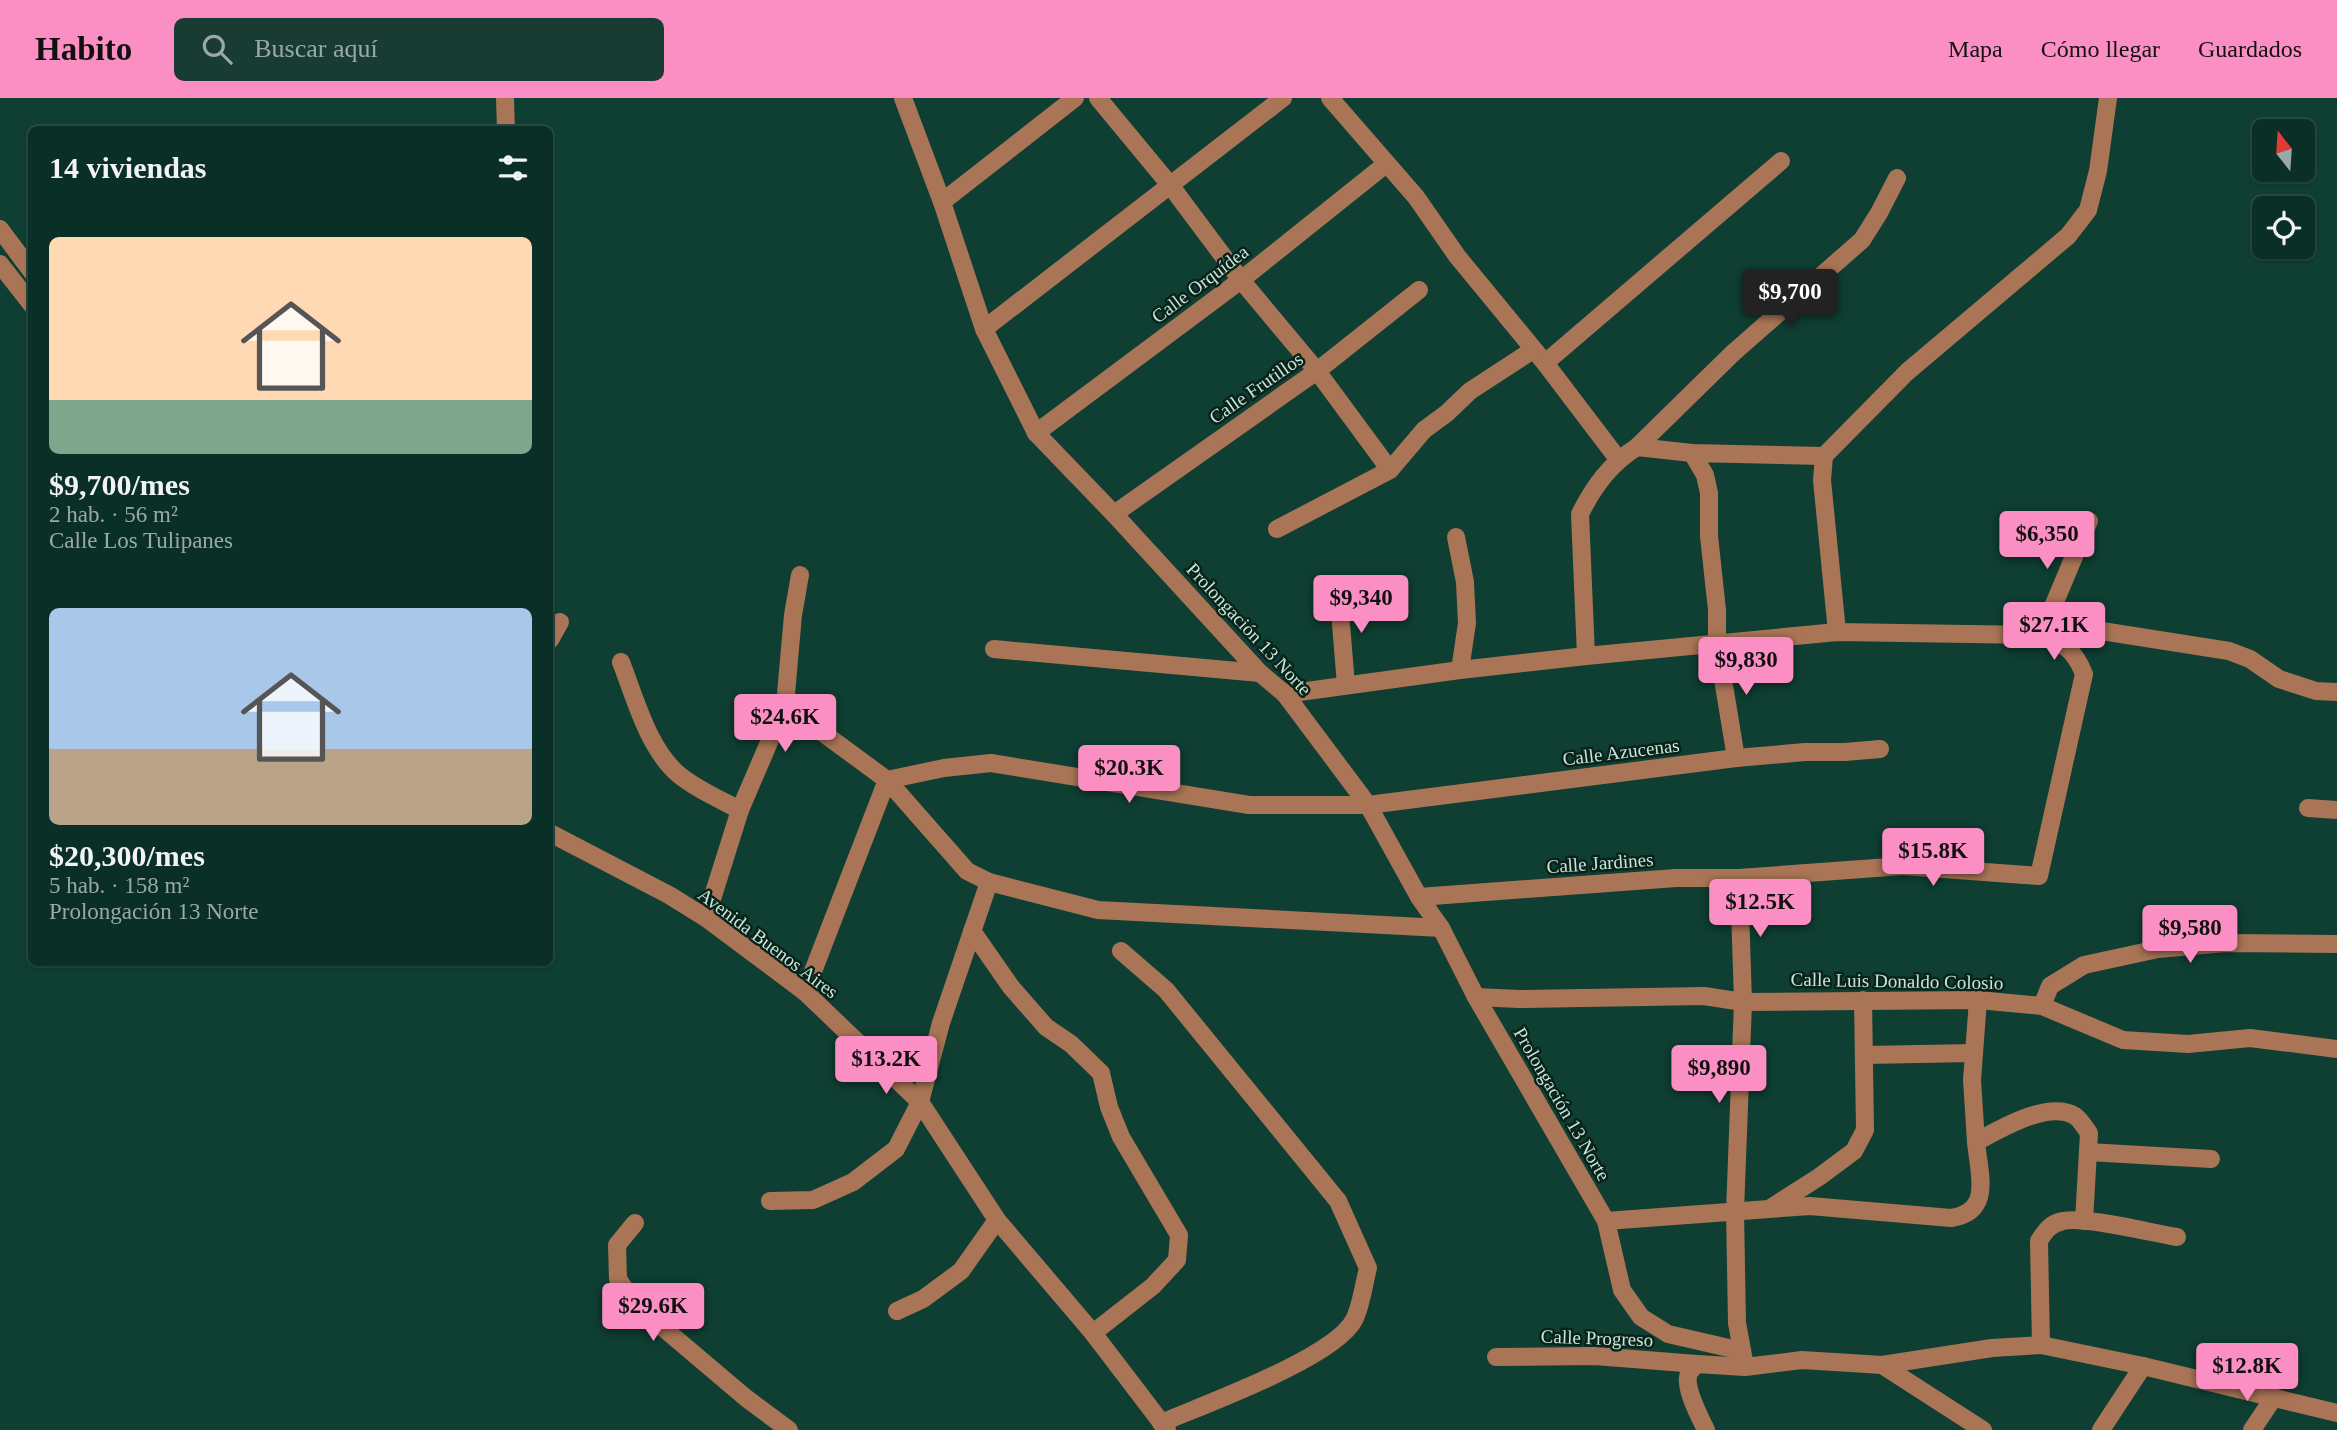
<!DOCTYPE html>
<html lang="es">
<head>
<meta charset="utf-8">
<style>
	:root { --surface:#0a2f26; --page:#183b32; --text:#f1f3f6; --muted:#99a9a7; --line:#2a4a43; --accent:#fb8fc3 }
	body { margin:0; font-family:"Times New Roman",serif; background:var(--page); color:var(--text); height:100vh; display:flex; flex-direction:column; font-size:26px; white-space:nowrap }
	* { box-sizing:border-box; margin:0 }
	p { font-size:23px; color:var(--muted) }
	.icon { flex:none; width:38px; height:38px; fill:none; stroke:currentColor; stroke-width:2; stroke-linecap:round; stroke-linejoin:round }
	.map { position:relative; flex:1; overflow:hidden }
	.panel { position:absolute; left:28px; top:28px; width:525px; height:840px; display:flex; flex-direction:column; background:var(--surface); border-radius:10px; box-shadow:0 2px 5px #0004,0 0 0 2px var(--line) }
	.panel>* { flex:none }
	.needle { width:46px; rotate:343deg }
	.controls { position:absolute; left:2252px; top:21px; display:grid; gap:14px }
	.controls a { display:grid; place-items:center; width:63px; height:63px; border-radius:10px; background:var(--surface); box-shadow:0 2px 5px #0004,0 0 0 2px var(--line); font-size:35px }
	.price { position:absolute; translate:-50% -60px; padding:0 16px; border-radius:7px; background:var(--accent); color:#111; font-size:23px; line-height:46px; filter:drop-shadow(0 2px 4px #0008) }
	.price::after { content:''; position:absolute; left:50%; top:42px; width:21px; height:16px; margin-left:-10px; background:inherit; clip-path:polygon(0 0,100% 0,50% 100%) }
	.price.current { background:#222; color:#fff }
	ul { padding:0; list-style:none }
	li { display:grid; align-content:center; gap:14px; height:371px; padding:0 21px }
	li span { display:grid; place-items:center; height:217px; border-radius:10px; color:#555 }
	li>.icon { margin-inline-start:auto }
	span .icon { width:126px; height:126px; fill:#fffc; stroke-width:1 }
	li b { font-size:30px }
	h2 { display:flex; justify-content:space-between; align-items:center; height:84px; padding:0 21px; font-size:30px }
	header { display:flex; align-items:center; gap:42px; box-sizing:border-box; height:98px; padding:0 35px; background:var(--accent); color:#111 }
	header strong { font-size:33px }
	nav { display:flex; gap:38px; margin-inline-start:auto; font-size:24px }
	.search { width:490px; height:63px; background:var(--page); display:flex; align-items:center; gap:18px; box-sizing:border-box; padding:0 24px; border-radius:10px; color:var(--muted); font-size:26px }
	.map>svg:first-child { display:block }
	.lines { fill:none; stroke-linecap:round; stroke-linejoin:round }
	.minor { stroke:#aa7556; stroke-width:18 }
	.labels { text-anchor:middle; dominant-baseline:central; stroke-width:5; stroke-linejoin:round; paint-order:stroke }
	.street-label { font-size:19px; fill:#c8e6da; stroke:#09231b }
</style>
</head>
<body>
<header>
<strong>Habito</strong>
<div class="search"><svg class="icon" aria-label="search" viewBox="0 0 24 24"><circle cx="10" cy="10" r="6"/><path d="M15 15l6 6"/></svg>Buscar aquí</div>
<nav><a>Mapa</a><a>Cómo llegar</a><a>Guardados</a></nav>
</header>
<div class="map">
<svg width="2337" height="1332" viewBox="0 0 2337 1332">
	<rect width="100%" height="100%" fill="#0e3f32"/>
	<g class="lines">
		<g class="minor">
			<path d="M 505,0 L 506,32"/>
			<path d="M 903,0 L 942,104 L 984,231 L 1036,335 L 1114,416 L 1260,575 L 1285,596 L 1368,707 L 1419,799 L 1441,830 L 1476,899 L 1606,1123 L 1622,1192 L 1641,1219 L 1668,1236 L 1742,1253"/>
			<path d="M 1098,0 L 1170,87 L 1241,182 L 1317,273 L 1390,372"/>
			<path d="M 1330,0 L 1416,99 L 1457,158 L 1545,265 L 1618,361"/>
			<path d="M 942,104 L 1075,0"/>
			<path d="M 0,131 L 32,174"/>
			<path d="M 0,166 L 32,207"/>
			<path d="M 984,231 L 1283,0"/>
			<path d="M 1545,265 L 1781,63"/>
			<path d="M 1036,335 L 1241,182 L 1386,66"/>
			<path d="M 1637,349 L 1692,355 L 1824,358"/>
			<path d="M 1692,355 L 1705,377 L 1709,395 L 1709,438 L 1717,512 L 1717,545 L 1736,660"/>
			<path d="M 1114,416 L 1317,273 L 1419,192"/>
			<path d="M 2089,423 L 2041,537 L 2089,531 L 2229,553 L 2250,561 L 2279,581 L 2316,593 L 2337,594"/>
			<path d="M 1277,431 L 1390,372 L 1424,332 L 1447,315 L 1470,293 L 1533,252"/>
			<path d="M 1456,439 L 1465,484 L 1467,525 L 1460,572"/>
			<path d="M 1338,490 L 1346,587"/>
			<path d="M 1837,534 L 1822,382 L 1824,358 L 1907,274 L 2068,138 L 2088,112 L 2098,73 L 2108,0"/>
			<path d="M 550,542 L 560,524"/>
			<path d="M 994,551 L 1260,575"/>
			<path d="M 1586,558 L 1580,416 C 1594,388 1610,366 1637,349 L 1733,255 L 1862,142 L 1879,115 L 1897,80"/>
			<path d="M 621,564 C 635,600 648,650 678,676 C 696,691 719,701 740,712"/>
			<path d="M 1285,596 L 1460,572 L 1586,558 L 1837,534 L 2041,537 C 2065,547 2074,551 2084,576 L 2039,778 L 1903,768 L 1739,780 L 1676,780 L 1419,799"/>
			<path d="M 785,607 L 887,682 L 967,773 L 989,784 L 1098,812 L 1441,830"/>
			<path d="M 2308,710 L 2337,712"/>
			<path d="M 550,735 L 669,797 L 706,820 L 805,894 L 920,1004 L 997,1122 L 1093,1235 L 1167,1332"/>
			<path d="M 1739,780 L 1743,904 L 1735,1113 L 1737,1225 L 1744,1263"/>
			<path d="M 706,820 L 740,712 L 785,607 L 793,517 L 800,477"/>
			<path d="M 972,833 L 1011,889 L 1046,929 L 1071,946 L 1101,975 L 1109,1009 L 1121,1039 L 1179,1137 L 1177,1162 L 1153,1188 L 1093,1235"/>
			<path d="M 1121,853 L 1166,892 L 1338,1103 L 1368,1170 C 1364,1185 1361,1209 1354,1222 C 1334,1260 1203,1307 1161,1325"/>
			<path d="M 805,894 L 887,682 L 944,670 L 991,665 L 1249,707 L 1368,707 L 1736,660 L 1805,654 L 1845,654 L 1880,651"/>
			<path d="M 1476,899 L 1519,901 L 1704,898 L 1743,904 L 1978,902 L 2042,908 L 2123,942 L 2188,946 L 2250,940 L 2337,951"/>
			<path d="M 2042,908 L 2050,888 L 2084,867 L 2158,851 L 2226,845 L 2337,846"/>
			<path d="M 1864,957 L 1974,955"/>
			<path d="M 1976,1044 L 1972,982 L 1978,902"/>
			<path d="M 2088,1054 L 2211,1061"/>
			<path d="M 770,1103 L 813,1102 L 853,1084 L 896,1051 L 920,1004 L 941,925 L 989,784"/>
			<path d="M 1769,1111 L 1810,1108 L 1951,1120 C 1993,1114 1979,1076 1976,1044 C 2000,1031 2048,1002 2075,1018 C 2080,1021 2085,1030 2089,1035 L 2084,1123"/>
			<path d="M 1606,1123 L 1769,1111 L 1819,1079 L 1854,1053 L 1865,1032 L 1863,902"/>
			<path d="M 635,1125 L 617,1147 L 618,1181 L 635,1206 L 746,1300 L 789,1332"/>
			<path d="M 897,1213 L 923,1201 L 961,1173 L 997,1122"/>
			<path d="M 2041,1247 L 2039,1143 C 2045,1133 2051,1125 2063,1123 C 2085,1118 2152,1135 2177,1139"/>
			<path d="M 1496,1259 L 1595,1258 L 1697,1266"/>
			<path d="M 1882,1267 L 1983,1332"/>
			<path d="M 1706,1332 C 1700,1319 1683,1289 1689,1275 C 1690,1273 1696,1267 1697,1266 L 1745,1269 L 1802,1262 L 1882,1267 L 1992,1250 L 2041,1247 L 2143,1268 L 2337,1315"/>
			<path d="M 2101,1332 L 2143,1268"/>
			<path d="M 2252,1332 L 2274,1299"/>
		</g>
	</g>
	<g class="labels">
		<g class="street-label">
			<text transform="translate(1200 186) rotate(-37)">Calle Orquídea</text>
			<text transform="translate(1256 290) rotate(-35)">Calle Frutillos</text>
			<text transform="translate(1249 531) rotate(47)">Prolongación 13 Norte</text>
			<text transform="translate(1621 654) rotate(-7)">Calle Azucenas</text>
			<text transform="translate(1600 765) rotate(-4)">Calle Jardines</text>
			<text transform="translate(768 845) rotate(37)">Avenida Buenos Aires</text>
			<text transform="translate(1897 883) rotate(1)">Calle Luis Donaldo Colosio</text>
			<text transform="translate(1562 1006) rotate(60)">Prolongación 13 Norte</text>
			<text transform="translate(1597 1240) rotate(2)">Calle Progreso</text>
		</g>
	</g>
</svg>
<div class="controls">
<a><svg class="needle" viewBox="-14 -14 28 28"><path d="M0-13l5 13h-10z" fill="#e53935"/><path d="M0 13l5-13h-10z" fill="#99a9a7"/></svg></a>
<a><svg class="icon" aria-label="locate" viewBox="0 0 24 24"><circle cx="12" cy="12" r="6"/><path d="M12 2v4M12 18v4M2 12h4M18 12h4"/></svg></a>
</div>
<b class="price current" style="left:1790px;top:231px">$9,700</b>
<b class="price" style="left:2047px;top:473px">$6,350</b>
<b class="price" style="left:1361px;top:537px">$9,340</b>
<b class="price" style="left:2054px;top:564px">$27.1K</b>
<b class="price" style="left:1746px;top:599px">$9,830</b>
<b class="price" style="left:785px;top:656px">$24.6K</b>
<b class="price" style="left:1129px;top:707px">$20.3K</b>
<b class="price" style="left:1933px;top:790px">$15.8K</b>
<b class="price" style="left:1760px;top:841px">$12.5K</b>
<b class="price" style="left:2190px;top:867px">$9,580</b>
<b class="price" style="left:886px;top:998px">$13.2K</b>
<b class="price" style="left:1719px;top:1007px">$9,890</b>
<b class="price" style="left:653px;top:1245px">$29.6K</b>
<b class="price" style="left:2247px;top:1305px">$12.8K</b>
<section class="panel">
<h2>14 viviendas<svg class="icon" aria-label="filters" viewBox="0 0 24 24"><path d="M4 7h16M4 17h16"/><circle cx="9" cy="7" r="2"/><circle cx="15" cy="17" r="2"/></svg></h2>
<ul>
<li><span style="background:linear-gradient(#ffd9b3 75%,#7fa58c 0)"><svg class="icon" aria-label="home" viewBox="0 0 24 24"><path d="M3 11l9-7 9 7M6 9v11h12V9"/></svg></span><div><b>$9,700/mes</b><p>2 hab. · 56 m²</p><p>Calle Los Tulipanes</p></div></li>
<li><span style="background:linear-gradient(#a9c7e8 65%,#b9a48a 0)"><svg class="icon" aria-label="home" viewBox="0 0 24 24"><path d="M3 11l9-7 9 7M6 9v11h12V9"/></svg></span><div><b>$20,300/mes</b><p>5 hab. · 158 m²</p><p>Prolongación 13 Norte</p></div></li>
</ul>
</section>
</div>
</body>
</html>
